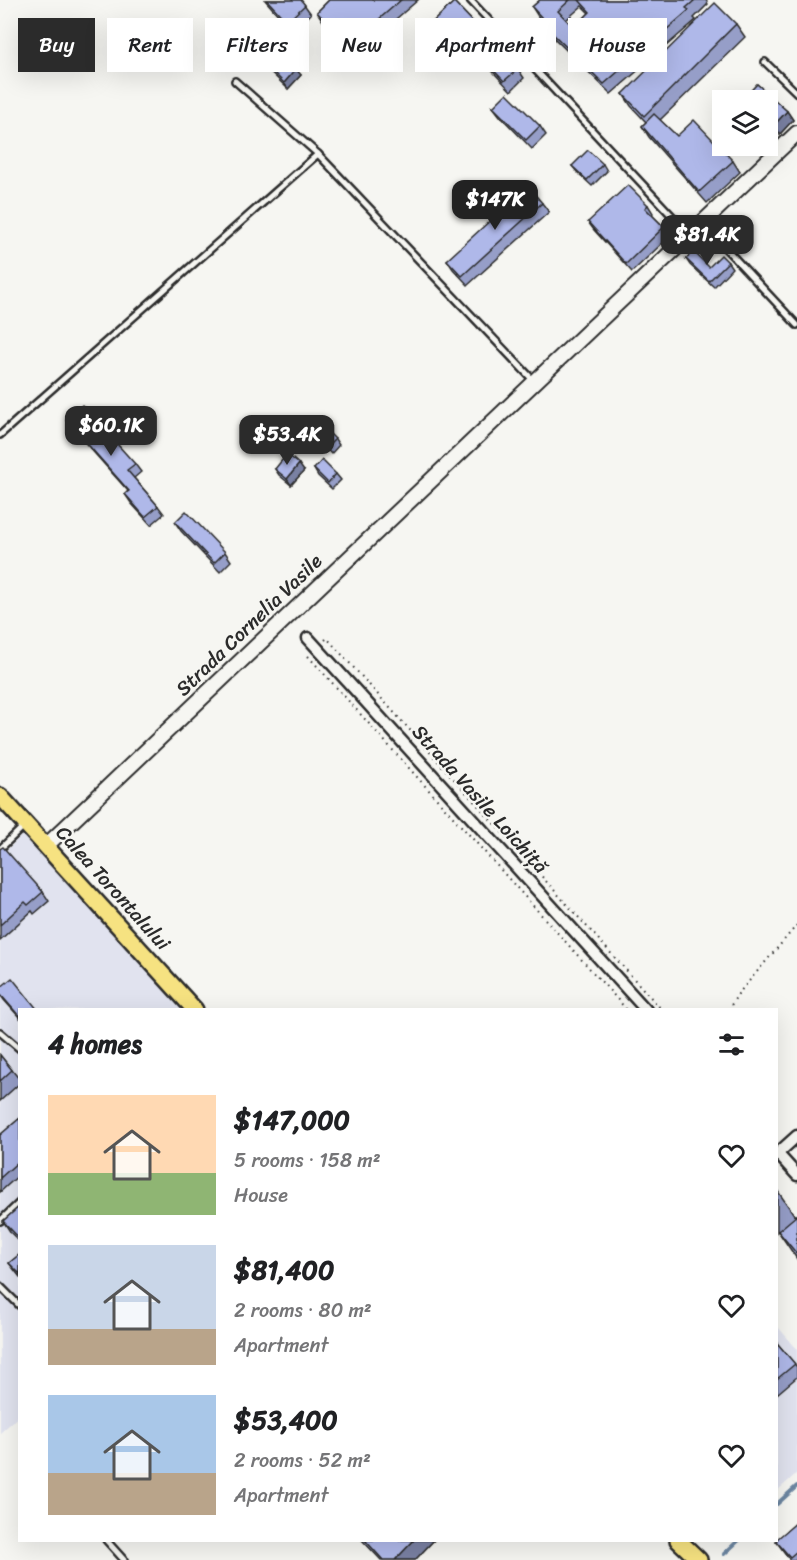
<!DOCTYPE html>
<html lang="en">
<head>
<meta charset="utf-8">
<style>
	:root { --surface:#fff; --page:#f2f2f2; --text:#202124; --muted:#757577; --accent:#2b2b2b }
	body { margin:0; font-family:Sriracha,sans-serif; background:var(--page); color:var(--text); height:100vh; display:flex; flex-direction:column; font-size:22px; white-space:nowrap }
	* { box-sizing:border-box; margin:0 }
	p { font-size:20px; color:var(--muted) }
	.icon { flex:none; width:33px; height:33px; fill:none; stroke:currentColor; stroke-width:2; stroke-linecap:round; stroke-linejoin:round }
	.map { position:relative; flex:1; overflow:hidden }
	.drawer { position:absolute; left:18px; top:1008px; width:760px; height:534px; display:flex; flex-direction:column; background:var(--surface); border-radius:0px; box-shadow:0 6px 24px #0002 }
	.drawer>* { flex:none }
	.banner { position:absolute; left:18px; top:18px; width:762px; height:54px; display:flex; gap:12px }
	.buttons { position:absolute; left:712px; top:90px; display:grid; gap:12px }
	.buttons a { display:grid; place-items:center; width:66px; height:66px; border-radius:0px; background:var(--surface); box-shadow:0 6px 24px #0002; font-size:30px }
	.price { position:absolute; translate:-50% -51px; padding:0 14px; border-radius:12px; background:var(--accent); color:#fff; font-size:20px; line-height:39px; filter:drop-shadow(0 2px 3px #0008) }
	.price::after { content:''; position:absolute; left:50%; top:36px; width:18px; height:14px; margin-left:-9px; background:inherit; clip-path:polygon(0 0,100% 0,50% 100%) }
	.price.selected { background:#222; color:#fff }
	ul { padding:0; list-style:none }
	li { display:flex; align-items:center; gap:18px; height:150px; padding:0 30px }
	li span { display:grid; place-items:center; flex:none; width:168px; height:120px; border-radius:0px; color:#555 }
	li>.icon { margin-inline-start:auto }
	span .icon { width:72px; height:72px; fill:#fffc; stroke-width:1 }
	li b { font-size:26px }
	h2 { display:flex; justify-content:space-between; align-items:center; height:72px; padding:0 30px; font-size:26px }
	.pill { padding:0 21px; border-radius:0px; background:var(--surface); box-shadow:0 6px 24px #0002; font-size:21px; line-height:54px }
	.pill.selected { background:var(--accent); color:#fff }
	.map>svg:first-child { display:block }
	.built { fill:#e1e3ef }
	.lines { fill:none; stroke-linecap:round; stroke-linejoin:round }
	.stream { stroke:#6c86a1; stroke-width:4 }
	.lane-casing { stroke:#2b2b2b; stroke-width:10 }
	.street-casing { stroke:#2b2b2b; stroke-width:15 }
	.secondary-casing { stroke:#2b2b2b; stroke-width:18 }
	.primary-casing { stroke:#2b2b2b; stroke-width:20 }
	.path { stroke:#2b2b2b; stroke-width:2; stroke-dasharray:1.5 4.5; stroke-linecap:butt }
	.lane { stroke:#f6f6f2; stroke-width:5 }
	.street { stroke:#f6f6f2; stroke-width:10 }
	.secondary { stroke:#f6f6f2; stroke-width:14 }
	.primary { stroke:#f6e281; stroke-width:15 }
	.wall { fill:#969ec8; stroke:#2b2b2b; stroke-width:1.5; fill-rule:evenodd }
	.shaded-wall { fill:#7a81a3; stroke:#2b2b2b; stroke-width:1.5 }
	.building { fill:#afb8e9; stroke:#2b2b2b; stroke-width:1.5 }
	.labels { text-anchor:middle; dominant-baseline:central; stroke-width:5; stroke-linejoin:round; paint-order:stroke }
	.street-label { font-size:20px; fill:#2b2b2b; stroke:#f6f6f2 }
</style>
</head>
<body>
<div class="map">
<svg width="797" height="1560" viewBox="0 0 797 1560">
	<rect width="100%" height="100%" fill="#f6f6f2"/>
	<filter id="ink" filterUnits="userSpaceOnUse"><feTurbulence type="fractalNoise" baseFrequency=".0167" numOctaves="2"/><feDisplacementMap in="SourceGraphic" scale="12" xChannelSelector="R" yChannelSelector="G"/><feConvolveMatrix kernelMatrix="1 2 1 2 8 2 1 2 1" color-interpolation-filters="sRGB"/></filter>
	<g filter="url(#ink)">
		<g class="built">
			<path d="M 22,835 L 184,1009 L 20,1010 L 20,1415 L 0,1433 L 0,857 Z"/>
			<path d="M 777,1326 L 797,1349 L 797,1473 L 777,1491 Z"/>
		</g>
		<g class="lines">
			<g class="stream">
				<path d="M 777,1504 L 797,1486"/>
				<path d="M 724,1554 L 739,1540"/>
			</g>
			<g class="lane-casing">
				<g id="lane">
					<path d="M 470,0 L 689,234"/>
					<path d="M 765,62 L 797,93"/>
					<path d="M 235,81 L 318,154 L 534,381"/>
					<path d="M 702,223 L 797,325"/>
					<path d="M 0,435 L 318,154"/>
					<path d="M 0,849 L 25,825"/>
					<path d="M 0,1032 L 20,1049"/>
					<path d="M 0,1221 L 20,1202"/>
					<path d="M 0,1286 L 20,1306"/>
					<path d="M 106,1540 L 124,1560"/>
				</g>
			</g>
			<g class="street-casing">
				<g id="street">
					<path d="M 308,638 L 646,1010"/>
					<path d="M 777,1153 L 797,1175"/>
					<path d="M 777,1154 L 797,1136"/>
				</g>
			</g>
			<g class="secondary-casing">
				<path id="secondary" d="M 47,845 L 797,133"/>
			</g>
			<g class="primary-casing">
				<g id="primary">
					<path d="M 0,796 L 195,1010"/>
					<path d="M 678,1540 L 699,1560"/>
				</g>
			</g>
			<g class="path">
				<path d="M 325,640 L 327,638 L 662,1010"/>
				<path d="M 308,656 L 627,1010"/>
				<path d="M 728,1010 L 738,994 L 797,925"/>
			</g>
			<use href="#lane" class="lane"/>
			<use href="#street" class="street"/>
			<use href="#secondary" class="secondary"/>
			<use href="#primary" class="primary"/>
		</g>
		<g class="wall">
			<path d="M 265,0 L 301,0 L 311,14 L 293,32 Z"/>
			<path d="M 329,0 L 418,0 L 354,55 L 323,21 L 317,12 Z"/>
			<path d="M 540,0 L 706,0 L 708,4 L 694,18 L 696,20 L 611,94 L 556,40 L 549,30 L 550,29 L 539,18 L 532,7 ZM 582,6 L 589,13 L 574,28 L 566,20 Z"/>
			<path d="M 454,2 L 518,69 L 524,78 L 511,91 L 464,41 L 445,58 L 429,41 L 422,32 Z"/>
			<path d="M 736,24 L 745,37 L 660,120 L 677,136 L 733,161 L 740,172 L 707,203 L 649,137 L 642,126 L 646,122 L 631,106 L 623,94 Z"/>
			<path d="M 247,46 L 301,75 L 288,89 L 251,53 Z"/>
			<path d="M 757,84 L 787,111 L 793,120 L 780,134 L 768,123 L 768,100 L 746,100 L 744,98 Z"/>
			<path d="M 493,107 L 540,126 L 546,135 L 532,149 L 500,116 Z"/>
			<path d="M 603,164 L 607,171 L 592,186 L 577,172 L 572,166 Z"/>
			<path d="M 542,203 L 549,212 L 468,285 L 453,269 L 447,260 Z"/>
			<path d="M 648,205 L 653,213 L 652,215 L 664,227 L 670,236 L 632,272 L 594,230 L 588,222 Z"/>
			<path d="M 686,259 L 709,267 L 728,262 L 732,268 L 714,287 L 690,265 Z"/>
			<path d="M 66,420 L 135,464 L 141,472 L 134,478 L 158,506 L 164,514 L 151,525 L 131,503 L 125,494 L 128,491 L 72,428 Z"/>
			<path d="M 317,437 L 335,439 L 339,445 L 331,454 L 321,443 Z"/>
			<path d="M 275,469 L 304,471 L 291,485 L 279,475 Z"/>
			<path d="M 314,469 L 336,474 L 341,480 L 332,489 L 318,476 Z"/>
			<path d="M 175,522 L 225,552 L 231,561 L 220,572 L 181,531 Z"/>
			<path d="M 0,849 L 43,892 L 49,901 L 34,914 L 32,911 L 0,940 Z"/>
			<path d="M 0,994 L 20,1010 L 20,1018 L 4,1000 Z"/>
			<path d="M 0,1055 L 20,1080 L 20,1083 L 0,1101 Z"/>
			<path d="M 20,1118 L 20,1174 L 0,1192 L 0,1135 Z"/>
			<path d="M 777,1190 L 795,1216 L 797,1215 L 797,1259 L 778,1231 L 777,1232 Z"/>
			<path d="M 20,1206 L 20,1242 L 11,1233 L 3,1221 Z"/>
			<path d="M 20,1254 L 20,1277 L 9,1263 Z"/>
			<path d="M 777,1343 L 797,1367 L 797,1377 L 777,1394 Z"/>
			<path d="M 797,1522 L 797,1560 L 790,1560 L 776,1541 Z"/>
			<path d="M 362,1540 L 434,1540 L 415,1560 L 381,1560 Z"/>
		</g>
		<g class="shaded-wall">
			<path d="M 296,69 L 301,75 L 288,89 L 284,83 Z"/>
			<path d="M 787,111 L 793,120 L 780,134 L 774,125 Z"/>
			<path d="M 299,464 L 304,471 L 291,485 L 287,479 Z"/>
			<path d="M 414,1540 L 434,1540 L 415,1560 L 395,1560 Z"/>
		</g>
		<g class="building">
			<path d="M 267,0 L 301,0 L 305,5 L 287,22 Z"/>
			<path d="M 329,0 L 401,0 L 348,46 L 317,12 Z"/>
			<path d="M 540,0 L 570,0 L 558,11 L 574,28 L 590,12 L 579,0 L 695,0 L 686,8 L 689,10 L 604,84 L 549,30 L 551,28 L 532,7 Z"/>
			<path d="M 454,2 L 518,69 L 504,81 L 457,32 L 439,49 L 422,32 Z"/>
			<path d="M 715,3 L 736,24 L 644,116 L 623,94 Z"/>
			<path d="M 259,34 L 296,69 L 284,83 L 247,46 Z"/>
			<path d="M 757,84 L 787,111 L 774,125 L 768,120 L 768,100 L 747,100 L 744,98 Z"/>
			<path d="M 507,93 L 540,126 L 526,140 L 493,107 Z"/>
			<path d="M 654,114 L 677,136 L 694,120 L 733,161 L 699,192 L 642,126 Z"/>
			<path d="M 588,150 L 603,164 L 587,180 L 572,166 Z"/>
			<path d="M 628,185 L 648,205 L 645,208 L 664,227 L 626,264 L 588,222 Z"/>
			<path d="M 528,186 L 542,203 L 462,276 L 447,260 Z"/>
			<path d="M 693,251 L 709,267 L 721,255 L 728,262 L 709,281 L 686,259 Z"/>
			<path d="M 82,405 L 135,464 L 127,470 L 158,506 L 145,517 L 125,494 L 129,491 L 66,420 Z"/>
			<path d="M 325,429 L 335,439 L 327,447 L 317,437 Z"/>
			<path d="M 287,454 L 299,464 L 287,479 L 275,469 Z"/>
			<path d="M 322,460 L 336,474 L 328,483 L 314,469 Z"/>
			<path d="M 186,511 L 225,552 L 214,563 L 175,522 Z"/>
			<path d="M 3,847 L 43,892 L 28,905 L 25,902 L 0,925 L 0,849 Z"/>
			<path d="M 12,978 L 38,1010 L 20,1010 L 20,1017 L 0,994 L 0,988 Z"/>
			<path d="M 0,1055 L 12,1070 L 0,1081 Z"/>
			<path d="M 20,1118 L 20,1160 L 0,1178 L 0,1135 Z"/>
			<path d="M 20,1206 L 20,1239 L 3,1221 Z"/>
			<path d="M 797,1215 L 797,1254 L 778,1231 Z"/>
			<path d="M 20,1254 L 20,1274 L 9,1263 Z"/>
			<path d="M 777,1343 L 795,1364 L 777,1379 Z"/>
			<path d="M 797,1522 L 797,1551 L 790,1557 L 776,1541 L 777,1540 L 777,1539 Z"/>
			<path d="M 365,1540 L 414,1540 L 395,1560 L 383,1560 Z"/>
		</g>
	</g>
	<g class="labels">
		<g class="street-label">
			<text transform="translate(249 625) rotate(-44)">Strada Cornelia Vasile</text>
			<text transform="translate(480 799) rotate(48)">Strada Vasile Loichiță</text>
			<text transform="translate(113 888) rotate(48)">Calea Torontalului</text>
		</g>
	</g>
</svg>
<div class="buttons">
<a><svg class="icon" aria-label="layers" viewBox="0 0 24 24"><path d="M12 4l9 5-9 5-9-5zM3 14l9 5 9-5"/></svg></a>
</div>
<b class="price selected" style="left:495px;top:231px">$147K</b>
<b class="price" style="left:707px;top:266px">$81.4K</b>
<b class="price" style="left:111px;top:457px">$60.1K</b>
<b class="price" style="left:287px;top:466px">$53.4K</b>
<div class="banner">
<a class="pill selected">Buy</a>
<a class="pill">Rent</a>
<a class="pill">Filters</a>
<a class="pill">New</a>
<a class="pill">Apartment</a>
<a class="pill">House</a>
</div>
<section class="drawer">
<h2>4 homes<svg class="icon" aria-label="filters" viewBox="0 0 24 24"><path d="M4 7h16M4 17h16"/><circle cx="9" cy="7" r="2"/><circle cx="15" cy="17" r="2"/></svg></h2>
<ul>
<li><span style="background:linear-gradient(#ffd9b3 65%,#8fb573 0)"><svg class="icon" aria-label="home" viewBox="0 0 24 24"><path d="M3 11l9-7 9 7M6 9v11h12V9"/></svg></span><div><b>$147,000</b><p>5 rooms · 158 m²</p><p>House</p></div><svg class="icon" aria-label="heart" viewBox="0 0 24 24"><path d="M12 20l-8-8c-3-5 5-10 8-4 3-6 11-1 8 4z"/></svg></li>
<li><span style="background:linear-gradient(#c9d6e8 70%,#b9a48a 0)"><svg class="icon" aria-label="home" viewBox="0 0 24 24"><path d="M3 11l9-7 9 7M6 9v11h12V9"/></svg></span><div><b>$81,400</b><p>2 rooms · 80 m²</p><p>Apartment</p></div><svg class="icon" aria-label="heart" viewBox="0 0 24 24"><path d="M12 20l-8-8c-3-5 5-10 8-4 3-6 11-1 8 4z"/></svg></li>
<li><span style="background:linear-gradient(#a9c7e8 65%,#b9a48a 0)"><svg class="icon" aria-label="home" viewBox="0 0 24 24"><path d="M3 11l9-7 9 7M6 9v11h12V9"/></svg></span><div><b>$53,400</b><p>2 rooms · 52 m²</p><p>Apartment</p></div><svg class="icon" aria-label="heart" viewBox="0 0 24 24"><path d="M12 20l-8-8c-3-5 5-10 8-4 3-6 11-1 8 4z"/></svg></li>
</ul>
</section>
</div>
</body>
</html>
